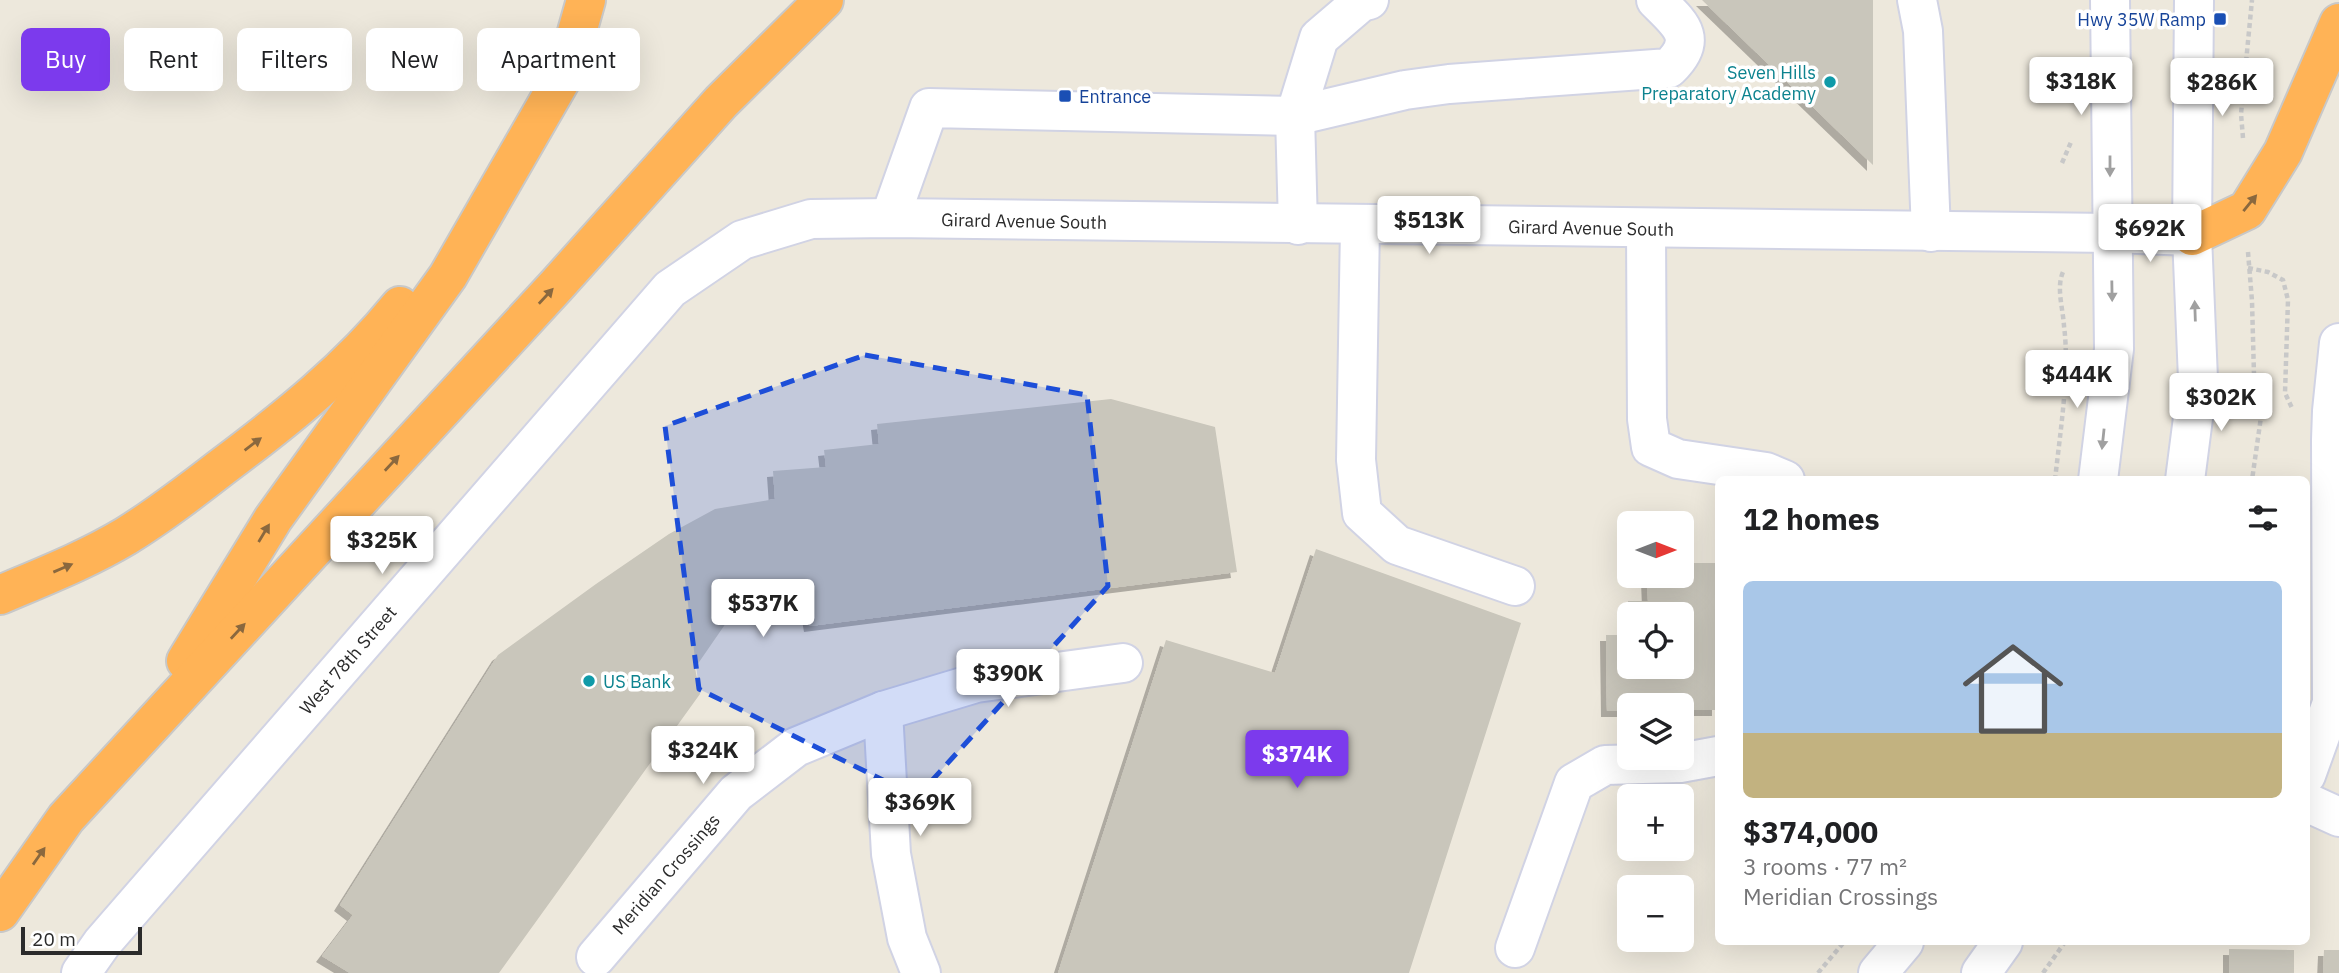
<!DOCTYPE html>
<html lang="en">
<head>
<meta charset="utf-8">
<style>
	:root { --surface:#fff; --page:#f6f6f6; --text:#202124; --muted:#757577; --line:#e0e0e0; --accent:#7c3aed }
	body { margin:0; font-family:"IBM Plex Sans",sans-serif; background:var(--page); color:var(--text); height:100vh; display:flex; flex-direction:column; font-size:26px; white-space:nowrap }
	* { box-sizing:border-box; margin:0 }
	p { font-size:23px; color:var(--muted) }
	.icon { flex:none; width:38px; height:38px; fill:none; stroke:currentColor; stroke-width:2; stroke-linecap:round; stroke-linejoin:round }
	.map { position:relative; flex:1; overflow:hidden }
	.details { position:absolute; left:1715px; top:476px; width:595px; height:469px; display:flex; flex-direction:column; background:var(--surface); border-radius:10px; box-shadow:0 7px 28px #0002 }
	.details>* { flex:none }
	.top-card { position:absolute; left:21px; top:28px; width:665px; height:63px; display:flex; gap:14px }
	.needle { width:46px; rotate:90deg }
	.tools { position:absolute; left:1617px; top:511px; display:grid; gap:14px }
	.tools a { display:grid; place-items:center; width:77px; height:77px; border-radius:10px; background:var(--surface); box-shadow:0 7px 28px #0002; font-size:35px }
	.scale { position:absolute; left:21px; bottom:18px; width:121px; box-sizing:border-box; padding-left:7px; border:4px solid #2b2b2b; border-top:0; font-size:19px; line-height:24px; white-space:nowrap; color:#2b2b2b; -webkit-text-stroke:5px #fff; paint-order:stroke }
	.price { position:absolute; translate:-50% -60px; padding:0 16px; border-radius:7px; background:#fff; color:#222; font-size:23px; line-height:46px; filter:drop-shadow(0 2px 4px #0008) }
	.price::after { content:''; position:absolute; left:50%; top:42px; width:21px; height:16px; margin-left:-10px; background:inherit; clip-path:polygon(0 0,100% 0,50% 100%) }
	.price.current { background:var(--accent); color:#fff }
	ul { padding:0; list-style:none }
	li { display:grid; align-content:center; gap:14px; height:371px; padding:0 28px }
	li+li { border-top:2px solid var(--line) }
	li span { display:grid; place-items:center; height:217px; border-radius:10px; color:#555 }
	li>.icon { margin-inline-start:auto }
	span .icon { width:126px; height:126px; fill:#fffc; stroke-width:1 }
	li b { font-size:30px }
	h2 { display:flex; justify-content:space-between; align-items:center; height:84px; padding:0 28px; font-size:30px }
	.chip { padding:0 24px; border-radius:10px; background:var(--surface); box-shadow:0 7px 28px #0002; font-size:24px; line-height:63px }
	.chip.current { background:var(--accent); color:#fff }
	.map>svg:first-child { display:block }
	.building { fill:#c9c6bb; filter:url(#shadow) }
	.lines { fill:none; stroke-linecap:round; stroke-linejoin:round }
	.minor-casing { stroke:#d1d3e4; stroke-width:42 }
	.highway-casing { stroke:#c8c8c8; stroke-width:42 }
	.path { stroke:#c8c8c8; stroke-width:4.5; stroke-dasharray:5 3.5; stroke-linecap:butt }
	.minor { stroke:#fff; stroke-width:38 }
	.highway { stroke:#ffb356; stroke-width:38 }
	.oneway { fill:#a0a0a0 }
	.oneway2 { fill:#8a683e }
	.marked { fill:#1d4ed8; fill-opacity:0.2; stroke:#1d4ed8; stroke-width:5; stroke-dasharray:14 9; stroke-linejoin:round }
	.transit-dot { fill:#1a4fb4; stroke:#fff; stroke-width:2.5 }
	.culture-dot { fill:#0f9aa8; stroke:#fff; stroke-width:2.5 }
	.labels { text-anchor:middle; dominant-baseline:central; stroke-width:7; stroke-linejoin:round; paint-order:stroke }
	.transit-label { font-size:18px; fill:#164399; stroke:#fff; text-anchor:end }
	.culture-label { font-size:18px; fill:#0d838f; stroke:#fff; text-anchor:end }
	.street-label { font-size:18px; fill:#2b2b2b; stroke:#fff }
</style>
</head>
<body>
<div class="map">
<svg width="2339" height="973" viewBox="0 0 2339 973">
	<defs>
		<filter id="shadow"><feDropShadow dx="-6" dy="6" stdDeviation="0" flood-color="#0004"/></filter>
	</defs>
	<rect width="100%" height="100%" fill="#ede8dc"/>
	<g class="building">
		<path d="M 1702,0 L 1873,0 L 1873,165 Z"/>
		<path d="M 1111,399 L 1215,427 L 1237,572 L 810,626 L 807,609 L 735,610 L 695,668 L 700,694 L 499,973 L 350,973 L 322,956 L 353,915 L 340,905 L 498,655 L 596,584 L 669,534 L 715,509 L 775,499 L 773,471 L 826,467 L 824,450 L 879,444 L 877,424 Z"/>
		<path d="M 1316,549 L 1521,623 L 1409,973 L 1058,973 L 1166,640 L 1275,673 Z"/>
		<path d="M 1682,563 L 1718,563 L 1718,710 L 1682,710 L 1682,705 L 1629,705 L 1629,711 L 1607,711 L 1606,635 L 1629,635 L 1629,667 L 1682,667 L 1682,614 L 1628,614 L 1628,601 L 1648,601 L 1647,576 L 1682,576 Z"/>
		<path d="M 2229,949 L 2294,950 L 2294,973 L 2229,973 Z"/>
		<path d="M 2324,950 L 2339,950 L 2339,973 L 2323,973 Z"/>
	</g>
	<g class="lines">
		<g class="minor-casing">
			<g id="minor">
				<path d="M 1917,0 L 1923,31 L 1931,232"/>
				<path d="M 890,218 L 929,108 L 1295,116 L 1405,90 L 1449,84 L 1669,68 C 1700,38 1680,24 1656,0"/>
				<path d="M 1298,225 L 1295,116 L 1319,38 L 1361,2 L 1369,0"/>
				<path d="M 1360,226 L 1356,460 L 1362,513 L 1397,545 L 1515,586"/>
				<path d="M 1646,229 L 1647,419 L 1651,447 L 1678,459 L 1766,472 L 1785,480"/>
				<path d="M 2098,480 L 2114,349 L 2110,0"/>
				<path d="M 2185,480 L 2198,379 L 2192,236 L 2194,0"/>
				<path d="M 883,711 L 891,854 L 907,938 L 921,973"/>
				<path d="M 2306,775 L 2332,703 L 2331,440 L 2332,411 L 2339,343"/>
				<path d="M 2306,802 L 2339,817"/>
				<path d="M 1515,948 L 1574,783 L 1605,765 L 1680,763 L 1718,756"/>
				<path d="M 596,957 L 736,793 L 796,747 L 883,711 L 976,683 L 1123,663"/>
				<path d="M 81,973 L 102,943 L 670,289 L 742,240 L 811,219 L 890,218 L 2111,233 L 2192,236"/>
				<path d="M 1878,973 L 1904,942"/>
				<path d="M 1981,973 L 2003,942"/>
			</g>
		</g>
		<g class="highway-casing">
			<g id="highway">
				<path d="M 2192,236 L 2247,210 L 2283,152 L 2339,23"/>
				<path d="M 0,595 C 42,577 86,560 126,536 C 160,515 191,491 222,467 C 286,419 349,369 400,306"/>
				<path d="M 186,661 L 273,519 L 448,276 L 566,71 L 586,0"/>
				<path d="M 0,912 L 66,818 L 556,286 L 721,102 L 824,0"/>
			</g>
		</g>
		<g class="path">
			<path d="M 2243,138 L 2241,114 L 2252,0"/>
			<path d="M 2062,163 L 2071,142"/>
			<path d="M 2248,252 L 2252,301 L 2254,375 L 2262,410 L 2252,480"/>
			<path d="M 2248,268 L 2268,272 L 2283,280 L 2288,300 L 2285,393 L 2292,408"/>
			<path d="M 2055,480 C 2060,433 2070,372 2064,326 C 2063,308 2056,288 2063,272"/>
			<path d="M 1818,973 L 1844,942"/>
			<path d="M 2043,973 L 2065,942"/>
		</g>
		<use href="#minor" class="minor"/>
		<use href="#highway" class="highway"/>
	</g>
	<defs><path id="oneway-solid" d="M-6-.8H1V-3.2L6.5 0L1 3.2V.8H-6Z" transform="scale(1.75)"/></defs>
	<g class="oneway">
		<use href="#oneway-solid" transform="translate(2110 166) rotate(90)"/>
		<use href="#oneway-solid" transform="translate(2112 291) rotate(89)"/>
		<use href="#oneway-solid" transform="translate(2195 311) rotate(-92)"/>
		<use href="#oneway-solid" transform="translate(2103 439) rotate(96)"/>
	</g>
	<g class="oneway2">
		<use href="#oneway-solid" transform="translate(2250 203) rotate(-51)"/>
		<use href="#oneway-solid" transform="translate(546 296) rotate(-47)"/>
		<use href="#oneway-solid" transform="translate(253 444) rotate(-37)"/>
		<use href="#oneway-solid" transform="translate(392 463) rotate(-47)"/>
		<use href="#oneway-solid" transform="translate(264 533) rotate(-59)"/>
		<use href="#oneway-solid" transform="translate(63 568) rotate(-23)"/>
		<use href="#oneway-solid" transform="translate(238 631) rotate(-47)"/>
		<use href="#oneway-solid" transform="translate(39 856) rotate(-55)"/>
	</g>
	<path class="marked" d="M 865,355 L 1087,395 L 1108,586 L 917,797 L 699,689 L 665,426 Z"/>
	<g class="transit-dot">
		<rect x="2213" y="12" width="14" height="14" rx="3.5"/>
		<rect x="1058" y="89" width="14" height="14" rx="3.5"/>
	</g>
	<g class="culture-dot">
		<circle cx="1830" cy="82" r="7"/>
		<circle cx="589" cy="681" r="7"/>
	</g>
	<g class="labels">
		<g class="transit-label">
			<text x="2206" y="19">Hwy 35W Ramp</text>
			<text x="1079" y="96" text-anchor="start">Entrance</text>
		</g>
		<g class="culture-label">
			<text x="1816" y="72">Seven Hills<tspan x="1816" dy="21">Preparatory Academy</tspan></text>
			<text x="603" y="681" text-anchor="start">US Bank</text>
		</g>
		<g class="street-label">
			<text transform="translate(1024 221) rotate(1)">Girard Avenue South</text>
			<text transform="translate(1591 228) rotate(1)">Girard Avenue South</text>
			<text transform="translate(348 660) rotate(-49)">West 78th Street</text>
			<text transform="translate(666 874) rotate(-49)">Meridian Crossings</text>
		</g>
	</g>
</svg>
<div class="tools">
<a><svg class="needle" viewBox="-14 -14 28 28"><path d="M0-13l5 13h-10z" fill="#e53935"/><path d="M0 13l5-13h-10z" fill="#757577"/></svg></a>
<a><svg class="icon" aria-label="locate" viewBox="0 0 24 24"><circle cx="12" cy="12" r="6"/><path d="M12 2v4M12 18v4M2 12h4M18 12h4"/></svg></a>
<a><svg class="icon" aria-label="layers" viewBox="0 0 24 24"><path d="M12 4l9 5-9 5-9-5zM3 14l9 5 9-5"/></svg></a>
<a>+</a>
<a>−</a>
</div>
<div class="scale">20 m</div>
<b class="price" style="left:2081px;top:117px">$318K</b>
<b class="price" style="left:2222px;top:118px">$286K</b>
<b class="price" style="left:1429px;top:256px">$513K</b>
<b class="price" style="left:2150px;top:264px">$692K</b>
<b class="price" style="left:2077px;top:410px">$444K</b>
<b class="price" style="left:2221px;top:433px">$302K</b>
<b class="price" style="left:382px;top:576px">$325K</b>
<b class="price" style="left:763px;top:639px">$537K</b>
<b class="price" style="left:1008px;top:709px">$390K</b>
<b class="price" style="left:703px;top:786px">$324K</b>
<b class="price current" style="left:1297px;top:790px">$374K</b>
<b class="price" style="left:920px;top:838px">$369K</b>
<div class="top-card">
<a class="chip current">Buy</a>
<a class="chip">Rent</a>
<a class="chip">Filters</a>
<a class="chip">New</a>
<a class="chip">Apartment</a>
</div>
<section class="details">
<h2>12 homes<svg class="icon" aria-label="filters" viewBox="0 0 24 24"><path d="M4 7h16M4 17h16"/><circle cx="9" cy="7" r="2"/><circle cx="15" cy="17" r="2"/></svg></h2>
<ul>
<li><span style="background:linear-gradient(#a9c7e8 70%,#c2b280 0)"><svg class="icon" aria-label="home" viewBox="0 0 24 24"><path d="M3 11l9-7 9 7M6 9v11h12V9"/></svg></span><div><b>$374,000</b><p>3 rooms · 77 m²</p><p>Meridian Crossings</p></div></li>
</ul>
</section>
</div>
</body>
</html>
